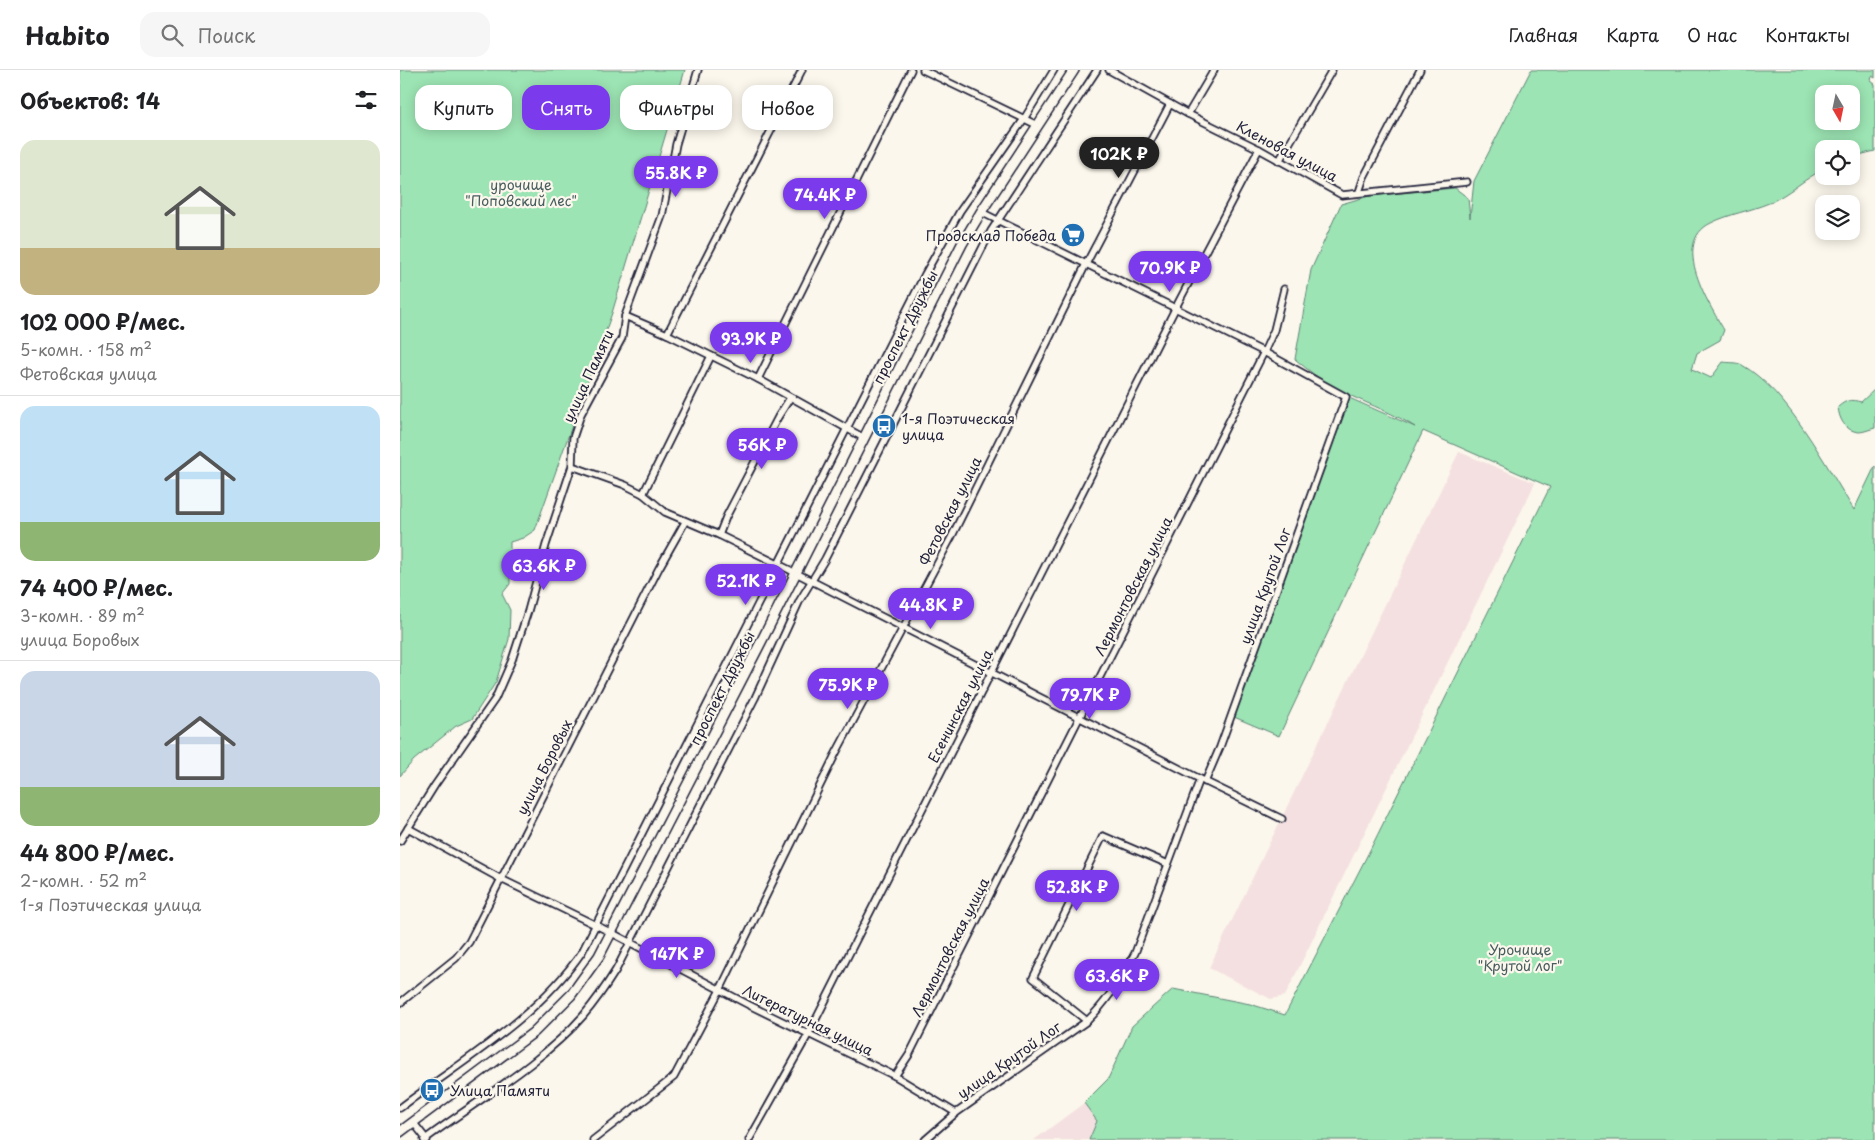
<!DOCTYPE html>
<html lang="ru">
<head>
<meta charset="utf-8">
<style>
	:root { --surface:#fff; --page:#f6f6f6; --text:#202124; --muted:#757577; --line:#e0e0e0; --accent:#7c3aed }
	body { margin:0; font-family:"Playpen Sans",sans-serif; background:var(--page); color:var(--text); height:100vh; display:flex; flex-direction:column; font-size:19px; white-space:nowrap }
	* { box-sizing:border-box; margin:0 }
	p { font-size:16px; color:var(--muted) }
	.icon { flex:none; width:28px; height:28px; fill:none; stroke:currentColor; stroke-width:2; stroke-linecap:round; stroke-linejoin:round }
	.map { position:relative; flex:1; overflow:hidden }
	.panel { display:flex; flex-direction:column; background:var(--surface); width:400px }
	.panel>* { flex:none }
	.hud { position:absolute; left:15px; top:15px; width:475px; height:45px; display:flex; gap:10px }
	.needle { width:32px; rotate:171deg }
	.controls { position:absolute; left:1415px; top:15px; display:grid; gap:10px }
	.controls a { display:grid; place-items:center; width:45px; height:45px; border-radius:10px; background:var(--surface); box-shadow:0 2px 12px #0003; font-size:25px }
	.price { position:absolute; translate:-50% -42px; padding:0 11px; border-radius:18px; background:var(--accent); color:#fff; font-size:16px; line-height:32px; filter:drop-shadow(0 1px 2px #0008) }
	.price::after { content:''; position:absolute; left:50%; top:30px; width:15px; height:11px; margin-left:-8px; background:inherit; clip-path:polygon(0 0,100% 0,50% 100%) }
	.price.active { background:#222; color:#fff }
	ul { padding:0; list-style:none }
	li { display:grid; align-content:center; gap:10px; height:265px; padding:0 20px }
	li+li { border-top:1px solid var(--line) }
	li span { display:grid; place-items:center; height:155px; border-radius:15px; color:#555 }
	li>.icon { margin-inline-start:auto }
	span .icon { width:90px; height:90px; fill:#fffc; stroke-width:1 }
	li b { font-size:21px }
	h2 { display:flex; justify-content:space-between; align-items:center; height:60px; padding:0 20px; font-size:21px }
	.pill { padding:0 18px; border-radius:15px; background:var(--surface); box-shadow:0 2px 12px #0003; font-size:18px; line-height:45px }
	.pill.active { background:var(--accent); color:#fff }
	header { display:flex; align-items:center; gap:30px; box-sizing:border-box; height:70px; padding:0 25px; background:var(--surface); border-bottom:1px solid var(--line) }
	header strong { font-size:24px }
	nav { display:flex; gap:28px; margin-inline-start:auto; font-size:18px }
	.search { width:350px; height:45px; background:var(--page); display:flex; align-items:center; gap:12px; box-sizing:border-box; padding:0 18px; border-radius:15px; color:var(--muted); font-size:19px }
	main { display:flex; flex:1; min-height:0 }
	.map>svg:first-child { display:block }
	.built { fill:#f4e0e0 }
	.green { fill:#9ce4b3; stroke:#5f8377; fill-rule:evenodd }
	.lines { fill:none; stroke-linecap:round; stroke-linejoin:round }
	.minor-casing { stroke:#22223b; stroke-width:9 }
	.secondary-casing { stroke:#22223b; stroke-width:12 }
	.minor { stroke:#fbf7ec; stroke-width:5.5 }
	.secondary { stroke:#fbf7ec; stroke-width:9 }
	.labels { text-anchor:middle; dominant-baseline:central; stroke-width:4.5; stroke-linejoin:round; paint-order:stroke }
	.street-label { font-size:14px; fill:#22223b; stroke:#fbf7ec }
	.park-label { font-size:14px; fill:#475c5f; stroke:#fbf7ec }
	.poi-label { font-size:14px; fill:#22223b; stroke:#fbf7ec; text-anchor:start }
</style>
</head>
<body>
<header>
<strong>Habito</strong>
<div class="search"><svg class="icon" aria-label="search" viewBox="0 0 24 24"><circle cx="10" cy="10" r="6"/><path d="M15 15l6 6"/></svg>Поиск</div>
<nav><a>Главная</a><a>Карта</a><a>О нас</a><a>Контакты</a></nav>
</header>
<main>
<section class="panel">
<h2>Объектов: 14<svg class="icon" aria-label="filters" viewBox="0 0 24 24"><path d="M4 7h16M4 17h16"/><circle cx="9" cy="7" r="2"/><circle cx="15" cy="17" r="2"/></svg></h2>
<ul>
<li><span style="background:linear-gradient(#dfe7d0 70%,#c2b280 0)"><svg class="icon" aria-label="home" viewBox="0 0 24 24"><path d="M3 11l9-7 9 7M6 9v11h12V9"/></svg></span><div><b>102 000 ₽/мес.</b><p>5-комн. · 158 m²</p><p>Фетовская улица</p></div></li>
<li><span style="background:linear-gradient(#bfe0f5 75%,#8fb573 0)"><svg class="icon" aria-label="home" viewBox="0 0 24 24"><path d="M3 11l9-7 9 7M6 9v11h12V9"/></svg></span><div><b>74 400 ₽/мес.</b><p>3-комн. · 89 m²</p><p>улица Боровых</p></div></li>
<li><span style="background:linear-gradient(#c9d6e8 75%,#8fb573 0)"><svg class="icon" aria-label="home" viewBox="0 0 24 24"><path d="M3 11l9-7 9 7M6 9v11h12V9"/></svg></span><div><b>44 800 ₽/мес.</b><p>2-комн. · 52 m²</p><p>1-я Поэтическая улица</p></div></li>
</ul>
</section>
<div class="map">
<svg width="1475" height="1070" viewBox="0 0 1475 1070">
	<rect width="100%" height="100%" fill="#fbf7ec"/>
	<filter id="ink" filterUnits="userSpaceOnUse"><feTurbulence type="fractalNoise" baseFrequency=".02" numOctaves="2"/><feDisplacementMap in="SourceGraphic" scale="10" xChannelSelector="R" yChannelSelector="G"/><feConvolveMatrix kernelMatrix="1 2 1 2 8 2 1 2 1" color-interpolation-filters="sRGB"/></filter>
	<g filter="url(#ink)">
		<g class="built">
			<path d="M 1059,382 L 1135,413 L 885,926 L 871,929 L 809,898 Z"/>
			<path d="M 684,1033 L 698,1051 L 689,1070 L 634,1070 Z"/>
		</g>
		<g class="green">
			<path d="M 0,0 L 285,0 L 212,243 L 135,460 L 123,468 L 110,472 L 110,514 L 102,524 L 110,540 L 109,569 L 96,612 L 72,649 L 56,656 L 14,690 L 0,706 Z"/>
			<path d="M 1131,0 L 1475,0 L 1475,8 L 1472,6 L 1471,11 L 1475,14 L 1475,81 L 1451,87 L 1451,79 L 1424,79 L 1424,99 C 1404,109 1389,124 1369,133 C 1350,141 1329,144 1311,153 C 1270,173 1309,234 1324,260 L 1320,270 L 1297,283 L 1292,299 L 1311,308 L 1323,292 C 1329,293 1337,292 1342,295 C 1388,321 1426,396 1454,440 L 1475,396 L 1475,1070 L 689,1070 L 697,1051 L 684,1033 L 708,1009 L 732,956 L 773,919 L 850,934 L 885,945 L 970,780 L 1150,417 L 1023,361 L 879,666 L 834,647 L 947,327 L 1015,357 C 995,344 971,335 949,325 C 929,316 911,303 895,289 L 911,200 L 941,134 L 969,126 L 1055,118 L 1068,128 L 1070,148 L 1074,111 ZM 1424,24 L 1451,24 L 1451,51 L 1424,51 Z"/>
			<path d="M 1475,319 L 1475,358 C 1470,359 1464,362 1459,362 C 1445,361 1439,349 1438,337 C 1446,330 1451,329 1461,332 Z"/>
		</g>
		<g class="lines">
			<g class="minor-casing">
				<g id="minor">
					<path d="M 523,0 L 637,55"/>
					<path d="M 709,0 L 788,44 L 859,79 L 942,125 L 1067,112"/>
					<path d="M 788,44 L 814,0"/>
					<path d="M 879,91 L 932,0"/>
					<path d="M 959,122 L 964,107 L 1020,0"/>
					<path d="M 581,142 L 864,282 L 946,327 L 820,677 L 805,712"/>
					<path d="M 225,246 L 267,264 L 358,309 L 464,368"/>
					<path d="M 267,264 L 402,0"/>
					<path d="M 358,309 L 511,0"/>
					<path d="M 172,396 L 225,415 L 243,424 L 265,442 L 319,465 L 396,503 L 800,709 L 882,749"/>
					<path d="M 243,424 L 311,286"/>
					<path d="M 319,465 L 326,447 L 378,347 L 390,328"/>
					<path d="M 8,758 L 101,809 L 212,863 L 349,935 L 495,1006 L 556,1043"/>
					<path d="M 0,771 L 35,715 L 95,629 L 112,590 L 128,541 L 146,475 L 172,396 L 173,368 L 181,344 L 222,268 L 225,246 L 262,146 L 276,74 L 298,0"/>
					<path d="M 0,933 L 56,888 L 69,872 L 259,498 L 285,452"/>
					<path d="M 687,951 L 633,908 L 703,766 L 768,794"/>
					<path d="M 495,1006 L 509,985 L 864,282 L 874,260 L 884,219"/>
					<path d="M 0,1038 C 63,990 136,949 182,882 L 525,204 L 560,141 L 624,49 L 654,0"/>
					<path d="M 13,1052 L 27,1070"/>
					<path d="M 24,1070 C 75,1032 142,993 183,946 C 195,932 206,916 216,900 L 355,628 L 400,530 L 425,489 L 591,161 L 697,0"/>
					<path d="M 193,1070 L 274,1007 L 320,920 L 435,685 L 551,468 L 686,194 L 770,34"/>
					<path d="M 349,1070 L 408,965 L 776,237 L 859,79"/>
					<path d="M 525,1070 L 556,1043 L 687,951 C 707,932 722,908 735,883 L 800,709"/>
				</g>
			</g>
			<g class="secondary-casing">
				<path id="secondary" d="M 0,1062 L 134,962 L 171,925 L 199,886 L 359,576 L 562,174 L 581,142 L 674,0"/>
			</g>
			<use href="#minor" class="minor"/>
			<use href="#secondary" class="secondary"/>
		</g>
	</g>
	<defs>
		<g id="supermarket-disc" transform="scale(1.25)"><circle r="9.5" fill="#1f6fb2" stroke="#fbf7ec"/><path d="M-6-5.5h2.5l.6 2H6L4.5 2H-2.5L-4.4-4H-6ZM-1.5 3.2a1.3 1.3 0 1 0 .1 0ZM3 3.2a1.3 1.3 0 1 0 .1 0Z" fill="#fff"/></g>
		<g id="bus-disc" transform="scale(1.25)"><circle r="9.5" fill="#1f6fb2" stroke="#fbf7ec"/><path d="M-5-6H5V4H4V6H2V4H-2V6H-4V4H-5ZM-3.5-4V0h7V-4ZM-3.5 1.2v1.5H-2V1.2ZM2 1.2v1.5H3.5V1.2Z" fill="#fff"/></g>
	</defs>
	<g fill-rule="evenodd">
		<use href="#supermarket-disc" x="673" y="165"/>
		<use href="#bus-disc" x="484" y="356"/>
		<use href="#bus-disc" x="32" y="1020"/>
	</g>
	<g class="labels">
		<g class="street-label">
			<text transform="translate(887 81) rotate(28)">Кленовая улица</text>
			<text transform="translate(505 257) rotate(-63)">проспект Дружбы</text>
			<text transform="translate(188 306) rotate(-65)">улица Памяти</text>
			<text transform="translate(550 441) rotate(-63)">Фетовская улица</text>
			<text transform="translate(733 516) rotate(-63)">Лермонтовская улица</text>
			<text transform="translate(865 516) rotate(-70)">улица Крутой Лог</text>
			<text transform="translate(322 618) rotate(-63)">проспект Дружбы</text>
			<text transform="translate(560 636) rotate(-63)">Есенинская улица</text>
			<text transform="translate(144 697) rotate(-63)">улица Боровых</text>
			<text transform="translate(550 877) rotate(-63)">Лермонтовская улица</text>
			<text transform="translate(408 950) rotate(26)">Литературная улица</text>
			<text transform="translate(609 990) rotate(-35)">улица Крутой Лог</text>
		</g>
		<g class="park-label">
			<text x="121" y="114">урочище<tspan x="121" dy="16">"Поповский лес"</tspan></text>
			<text x="1120" y="879">Урочище<tspan x="1120" dy="16">"Крутой лог"</tspan></text>
		</g>
		<g class="poi-label">
			<text x="656" y="165" text-anchor="end">Продсклад Победа</text>
			<text x="502" y="348">1-я Поэтическая<tspan x="502" dy="16">улица</tspan></text>
			<text x="50" y="1020">Улица Памяти</text>
		</g>
	</g>
</svg>
<div class="controls">
<a><svg class="needle" viewBox="-14 -14 28 28"><path d="M0-13l5 13h-10z" fill="#e53935"/><path d="M0 13l5-13h-10z" fill="#757577"/></svg></a>
<a><svg class="icon" aria-label="locate" viewBox="0 0 24 24"><circle cx="12" cy="12" r="6"/><path d="M12 2v4M12 18v4M2 12h4M18 12h4"/></svg></a>
<a><svg class="icon" aria-label="layers" viewBox="0 0 24 24"><path d="M12 4l9 5-9 5-9-5zM3 14l9 5 9-5"/></svg></a>
</div>
<b class="price active" style="left:719px;top:109px">102K ₽</b>
<b class="price" style="left:276px;top:128px">55.8K ₽</b>
<b class="price" style="left:425px;top:150px">74.4K ₽</b>
<b class="price" style="left:770px;top:223px">70.9K ₽</b>
<b class="price" style="left:351px;top:294px">93.9K ₽</b>
<b class="price" style="left:362px;top:400px">56K ₽</b>
<b class="price" style="left:144px;top:521px">63.6K ₽</b>
<b class="price" style="left:346px;top:536px">52.1K ₽</b>
<b class="price" style="left:531px;top:560px">44.8K ₽</b>
<b class="price" style="left:448px;top:640px">75.9K ₽</b>
<b class="price" style="left:690px;top:650px">79.7K ₽</b>
<b class="price" style="left:677px;top:842px">52.8K ₽</b>
<b class="price" style="left:277px;top:909px">147K ₽</b>
<b class="price" style="left:717px;top:931px">63.6K ₽</b>
<div class="hud">
<a class="pill">Купить</a>
<a class="pill active">Снять</a>
<a class="pill">Фильтры</a>
<a class="pill">Новое</a>
</div>
</div>
</main>
</body>
</html>
